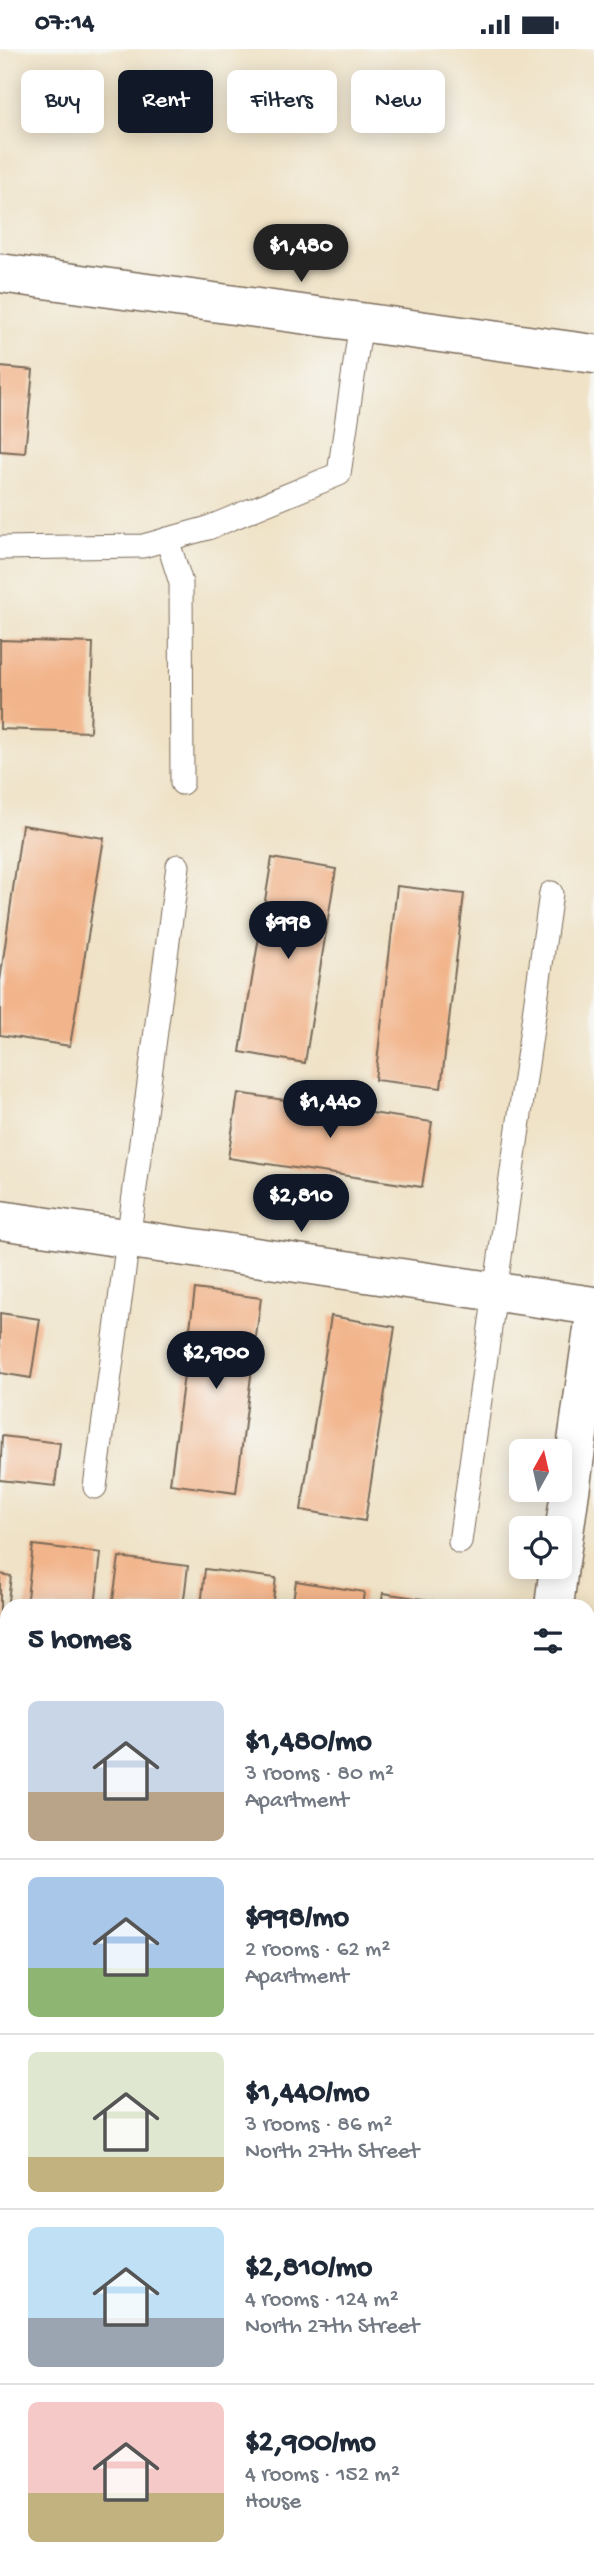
<!DOCTYPE html>
<html lang="en">
<head>
<meta charset="utf-8">
<style>
	:root { --surface:#fff; --page:#f2f2f3; --text:#1f2937; --muted:#747a83; --line:#e0e1e3; --accent:#111827 }
	body { margin:0; font-family:"Gochi Hand",sans-serif; background:var(--page); color:var(--text); height:100vh; display:flex; flex-direction:column; font-size:26px; white-space:nowrap }
	* { box-sizing:border-box; margin:0 }
	p { font-size:23px; color:var(--muted) }
	.icon { flex:none; width:38px; height:38px; fill:none; stroke:currentColor; stroke-width:2; stroke-linecap:round; stroke-linejoin:round }
	.map { position:relative; flex:1; overflow:hidden }
	.details { position:absolute; left:0px; top:1550px; width:595px; height:975px; display:flex; flex-direction:column; background:var(--surface); border-radius:21px 21px 0 0; box-shadow:0 4px 18px #0003 }
	.details>* { flex:none }
	.banner { position:absolute; left:21px; top:21px; width:553px; height:63px; display:flex; gap:14px }
	.needle { width:46px; rotate:8deg }
	.controls { position:absolute; left:509px; top:1390px; display:grid; gap:14px }
	.controls a { display:grid; place-items:center; width:63px; height:63px; border-radius:10px; background:var(--surface); box-shadow:0 4px 18px #0003; font-size:35px }
	.price { position:absolute; translate:-50% -60px; padding:0 16px; border-radius:24px; background:var(--accent); color:#fff; font-size:23px; line-height:46px; filter:drop-shadow(0 2px 4px #0008) }
	.price::after { content:''; position:absolute; left:50%; top:42px; width:21px; height:16px; margin-left:-10px; background:inherit; clip-path:polygon(0 0,100% 0,50% 100%) }
	.price.current { background:#222; color:#fff }
	ul { padding:0; list-style:none }
	li { display:flex; align-items:center; gap:21px; height:175px; padding:0 28px }
	li+li { border-top:2px solid var(--line) }
	li span { display:grid; place-items:center; flex:none; width:196px; height:140px; border-radius:10px; color:#555 }
	li>.icon { margin-inline-start:auto }
	span .icon { width:84px; height:84px; fill:#fffc; stroke-width:1 }
	li b { font-size:30px }
	h2 { display:flex; justify-content:space-between; align-items:center; height:84px; padding:0 28px; font-size:30px }
	.pill { padding:0 24px; border-radius:10px; background:var(--surface); box-shadow:0 4px 18px #0003; font-size:24px; line-height:63px }
	.pill.current { background:var(--accent); color:#fff }
	.status { display:flex; justify-content:space-between; align-items:center; height:49px; padding:0 35px; background:var(--surface); direction:ltr }
	.status svg { height:19px; fill:currentColor }
	.map>svg:first-child { display:block }
	.building { fill:#f2b48a }
	.lines { fill:none; stroke-linecap:round; stroke-linejoin:round }
	.service-casing { stroke:#7a6a59; stroke-width:25 }
	.minor-casing { stroke:#7a6a59; stroke-width:41 }
	.tertiary-casing { stroke:#7a6a59; stroke-width:41 }
	.service { stroke:#fff; stroke-width:23 }
	.minor { stroke:#fff; stroke-width:38 }
	.tertiary { stroke:#fff; stroke-width:38 }
</style>
</head>
<body>
<div class="status"><b>07:14</b><svg viewBox="0 0 49 12"><path d="M0 12V9h3v3zM5 12V6h3v6zM10 12V3h3v9zM15 12V0h3v12zM26 1h20v11H26zM47 4h2v5h-2z"/></svg></div>
<div class="map">
<svg width="594" height="2524" viewBox="0 0 594 2524">
	<rect width="100%" height="100%" fill="#f6f6f2"/>
	<filter id="ink" filterUnits="userSpaceOnUse"><feTurbulence type="fractalNoise" baseFrequency=".0143" numOctaves="2"/><feDisplacementMap in="SourceGraphic" scale="14" xChannelSelector="R" yChannelSelector="G"/><feConvolveMatrix kernelMatrix="1 2 1 2 8 2 1 2 1" color-interpolation-filters="sRGB"/></filter>
	<filter id="wash" filterUnits="userSpaceOnUse"><feTurbulence type="fractalNoise" baseFrequency=".00686" numOctaves="4" result="noise"/><feDisplacementMap in="SourceGraphic" scale="28" xChannelSelector="R" yChannelSelector="G"/><feGaussianBlur stdDeviation="1.57" result="paint"/><feColorMatrix in="noise" values="0 0 0 0 0 0 0 0 0 0 0 0 0 0 0 0 0 1.4 0 .05"/><feComposite in="paint" operator="in"/></filter>
	<g filter="url(#wash)">
		<rect width="100%" height="100%" fill="#efe2c6"/>
		<g id="blocks">
			<g class="building">
				<path d="M 0,318 L 33,321 L 25,404 L 0,402 Z"/>
				<path d="M 0,591 L 93,594 L 90,683 L 0,680 Z"/>
				<path d="M 22,776 L 104,789 L 70,997 L 0,986 L 0,932 Z"/>
				<path d="M 272,809 L 336,820 L 305,1014 L 240,1003 Z"/>
				<path d="M 397,837 L 464,845 L 441,1039 L 375,1031 Z"/>
				<path d="M 238,1044 L 432,1073 L 422,1138 L 228,1109 Z"/>
				<path d="M 195,1240 L 261,1249 L 236,1444 L 170,1435 Z"/>
				<path d="M 0,1264 L 40,1270 L 31,1329 L 0,1324 Z"/>
				<path d="M 331,1267 L 395,1278 L 365,1472 L 301,1461 Z"/>
				<path d="M 2,1387 L 60,1394 L 55,1437 L 0,1431 Z"/>
				<path d="M 33,1496 L 101,1504 L 95,1558 L 26,1558 Z"/>
				<path d="M 119,1508 L 188,1517 L 183,1558 L 112,1558 Z"/>
				<path d="M 205,1520 L 276,1529 L 272,1558 L 201,1558 Z"/>
				<path d="M 0,1525 L 11,1527 L 2,1601 L 0,1601 Z"/>
				<path d="M 296,1532 L 364,1543 L 362,1558 L 292,1558 Z"/>
				<path d="M 383,1544 L 449,1554 L 449,1558 L 381,1558 Z"/>
				<path d="M 0,1971 L 7,1972 L 7,2088 L 0,2087 Z"/>
				<path d="M 7,2473 L 7,2497 L 6,2497 L 0,2476 Z"/>
				<path d="M 13,2518 L 38,2518 L 38,2519 L 15,2524 Z"/>
			</g>
		</g>
	</g>
	<g filter="url(#ink)">
		<use href="#blocks" fill-opacity="0" stroke="#7a6a59" stroke-width="2"/>
		<g class="lines">
			<g class="service-casing">
				<g id="service">
					<path d="M 167,490 L 181,534 L 182,734"/>
					<path d="M 0,499 L 143,497 L 208,479 L 339,425 L 361,273"/>
					<path d="M 95,1438 L 178,817"/>
					<path d="M 460,1493 L 551,844"/>
					<path d="M 0,2336 L 7,2337"/>
				</g>
			</g>
			<g class="minor-casing">
				<g id="minor">
					<path d="M 0,224 L 594,305"/>
					<path d="M 0,1171 L 594,1257"/>
					<path d="M 0,1697 L 7,1698"/>
					<path d="M 0,2171 L 7,2172"/>
				</g>
			</g>
			<g class="tertiary-casing">
				<g id="tertiary">
					<path d="M 560,1513 L 594,1273"/>
					<path d="M 554,1558 L 559,1517"/>
					<path d="M 419,2524 L 419,2518"/>
				</g>
			</g>
			<use href="#service" class="service"/>
			<use href="#minor" class="minor"/>
			<use href="#tertiary" class="tertiary"/>
		</g>
	</g>
</svg>
<div class="controls">
<a><svg class="needle" viewBox="-14 -14 28 28"><path d="M0-13l5 13h-10z" fill="#e53935"/><path d="M0 13l5-13h-10z" fill="#747a83"/></svg></a>
<a><svg class="icon" aria-label="locate" viewBox="0 0 24 24"><circle cx="12" cy="12" r="6"/><path d="M12 2v4M12 18v4M2 12h4M18 12h4"/></svg></a>
</div>
<b class="price current" style="left:301px;top:235px">$1,480</b>
<b class="price" style="left:288px;top:912px">$998</b>
<b class="price" style="left:330px;top:1091px">$1,440</b>
<b class="price" style="left:301px;top:1185px">$2,810</b>
<b class="price" style="left:216px;top:1342px">$2,900</b>
<div class="banner">
<a class="pill">Buy</a>
<a class="pill current">Rent</a>
<a class="pill">Filters</a>
<a class="pill">New</a>
</div>
<section class="details">
<h2>5 homes<svg class="icon" aria-label="filters" viewBox="0 0 24 24"><path d="M4 7h16M4 17h16"/><circle cx="9" cy="7" r="2"/><circle cx="15" cy="17" r="2"/></svg></h2>
<ul>
<li><span style="background:linear-gradient(#c9d6e8 65%,#b9a48a 0)"><svg class="icon" aria-label="home" viewBox="0 0 24 24"><path d="M3 11l9-7 9 7M6 9v11h12V9"/></svg></span><div><b>$1,480/mo</b><p>3 rooms · 80 m²</p><p>Apartment</p></div></li>
<li><span style="background:linear-gradient(#a9c7e8 65%,#8fb573 0)"><svg class="icon" aria-label="home" viewBox="0 0 24 24"><path d="M3 11l9-7 9 7M6 9v11h12V9"/></svg></span><div><b>$998/mo</b><p>2 rooms · 62 m²</p><p>Apartment</p></div></li>
<li><span style="background:linear-gradient(#dfe7d0 75%,#c2b280 0)"><svg class="icon" aria-label="home" viewBox="0 0 24 24"><path d="M3 11l9-7 9 7M6 9v11h12V9"/></svg></span><div><b>$1,440/mo</b><p>3 rooms · 86 m²</p><p>North 27th Street</p></div></li>
<li><span style="background:linear-gradient(#bfe0f5 65%,#9aa5b1 0)"><svg class="icon" aria-label="home" viewBox="0 0 24 24"><path d="M3 11l9-7 9 7M6 9v11h12V9"/></svg></span><div><b>$2,810/mo</b><p>4 rooms · 124 m²</p><p>North 27th Street</p></div></li>
<li><span style="background:linear-gradient(#f6c9c9 65%,#c2b280 0)"><svg class="icon" aria-label="home" viewBox="0 0 24 24"><path d="M3 11l9-7 9 7M6 9v11h12V9"/></svg></span><div><b>$2,900/mo</b><p>4 rooms · 152 m²</p><p>House</p></div></li>
</ul>
</section>
</div>
</body>
</html>
